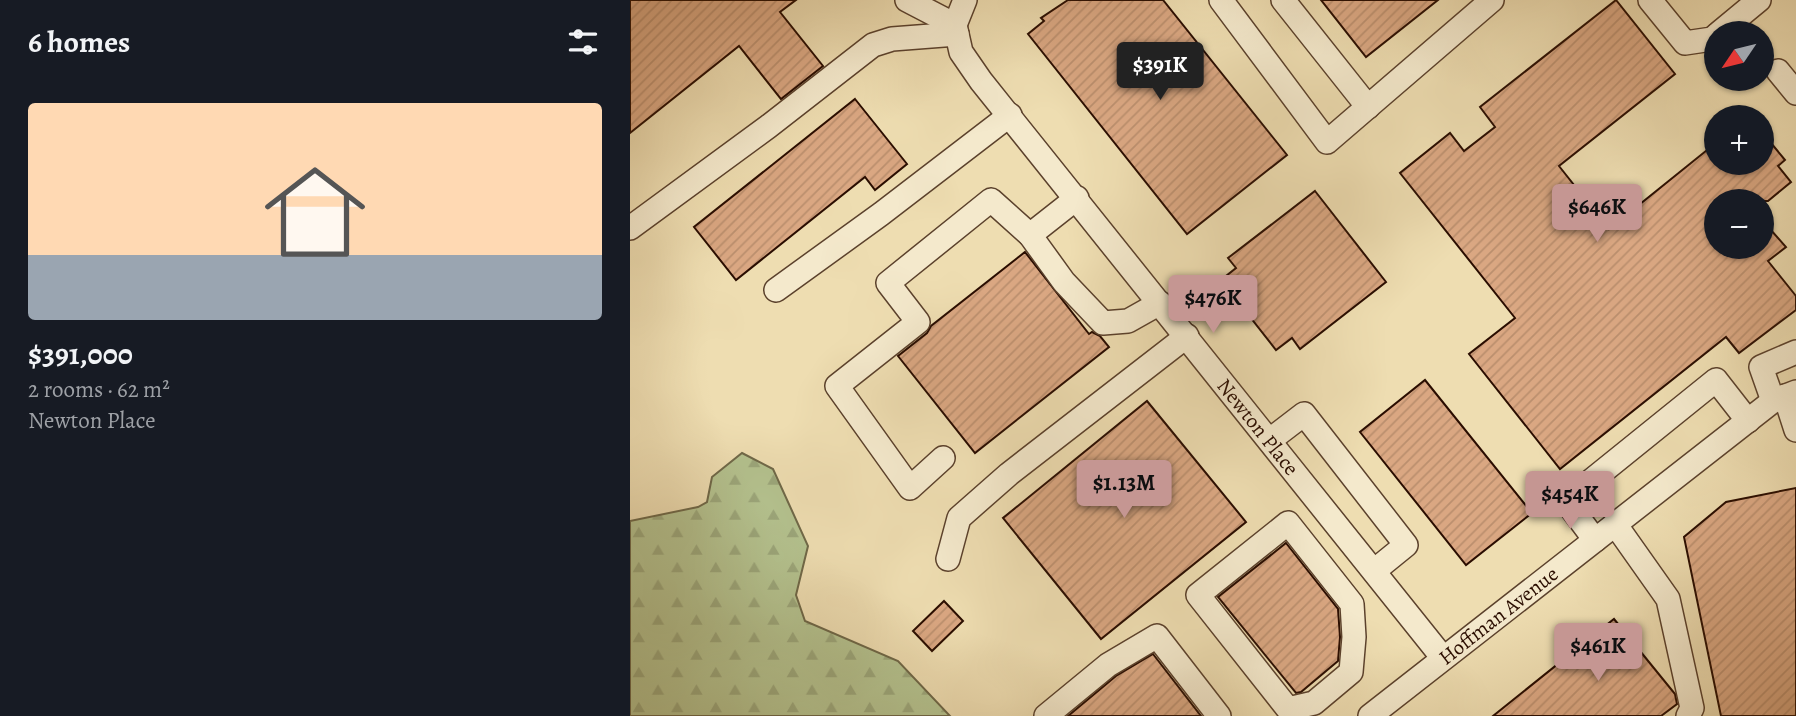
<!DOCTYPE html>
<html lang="en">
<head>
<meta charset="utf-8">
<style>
	:root { --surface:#171b24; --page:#20242c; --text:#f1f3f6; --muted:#9ea1a6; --line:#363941; --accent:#c59692 }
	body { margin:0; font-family:Alegreya,serif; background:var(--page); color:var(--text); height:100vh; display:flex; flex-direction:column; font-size:26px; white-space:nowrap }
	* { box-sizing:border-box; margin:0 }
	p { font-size:23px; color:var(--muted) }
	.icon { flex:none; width:38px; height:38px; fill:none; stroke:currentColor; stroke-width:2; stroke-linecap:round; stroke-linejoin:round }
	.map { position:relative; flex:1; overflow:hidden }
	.sheet { display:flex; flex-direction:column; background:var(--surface); width:630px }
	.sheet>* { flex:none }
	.needle { width:46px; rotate:235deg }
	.fabs { position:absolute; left:1074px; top:21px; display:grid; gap:14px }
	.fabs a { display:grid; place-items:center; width:70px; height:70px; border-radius:50%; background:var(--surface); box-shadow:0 2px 5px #0004; font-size:35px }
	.price { position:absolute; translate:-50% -60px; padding:0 16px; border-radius:7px; background:var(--accent); color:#111; font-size:23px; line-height:46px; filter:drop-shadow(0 2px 4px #0008) }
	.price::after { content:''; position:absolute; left:50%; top:42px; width:21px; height:16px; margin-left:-10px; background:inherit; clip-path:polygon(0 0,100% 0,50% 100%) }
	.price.selected { background:#222; color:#fff }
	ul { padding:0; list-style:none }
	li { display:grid; align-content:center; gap:14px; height:371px; padding:0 28px }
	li+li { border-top:2px solid var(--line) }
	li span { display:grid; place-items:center; height:217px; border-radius:7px; color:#555 }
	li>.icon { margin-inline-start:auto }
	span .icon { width:126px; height:126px; fill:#fffc; stroke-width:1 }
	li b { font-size:30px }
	h2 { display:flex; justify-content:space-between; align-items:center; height:84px; padding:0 28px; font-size:30px }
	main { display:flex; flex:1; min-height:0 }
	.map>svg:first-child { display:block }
	.forest { fill:url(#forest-firs); stroke:#6f6848; stroke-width:2 }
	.building { fill:url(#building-hatch); stroke:#2a0d00; stroke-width:2 }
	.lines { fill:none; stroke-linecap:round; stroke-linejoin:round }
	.minor-casing { stroke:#5b412c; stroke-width:26 }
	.minor { stroke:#f4e9cc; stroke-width:23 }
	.labels { text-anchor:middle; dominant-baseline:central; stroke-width:5; stroke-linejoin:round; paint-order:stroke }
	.street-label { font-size:21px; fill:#2a0d00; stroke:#f4e9cc }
</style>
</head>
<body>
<main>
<section class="sheet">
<h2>6 homes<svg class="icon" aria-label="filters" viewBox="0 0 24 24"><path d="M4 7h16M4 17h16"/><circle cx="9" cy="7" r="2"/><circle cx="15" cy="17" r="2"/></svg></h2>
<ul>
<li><span style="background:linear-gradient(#ffd9b3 70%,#9aa5b1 0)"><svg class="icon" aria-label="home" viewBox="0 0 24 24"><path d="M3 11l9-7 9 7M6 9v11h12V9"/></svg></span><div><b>$391,000</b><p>2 rooms · 62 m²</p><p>Newton Place</p></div></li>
</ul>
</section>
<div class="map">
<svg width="1166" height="716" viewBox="0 0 1166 716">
	<defs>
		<pattern id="forest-firs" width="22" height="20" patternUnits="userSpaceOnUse" patternTransform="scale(1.75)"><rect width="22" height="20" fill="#b4c28f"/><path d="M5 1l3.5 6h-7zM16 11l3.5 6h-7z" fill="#9ba67a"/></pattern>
		<pattern id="building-hatch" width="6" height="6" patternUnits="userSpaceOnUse" patternTransform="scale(1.75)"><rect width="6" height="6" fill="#daa782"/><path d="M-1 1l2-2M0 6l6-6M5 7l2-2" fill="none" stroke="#bb8f6e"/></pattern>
	</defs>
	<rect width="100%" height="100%" fill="#eeddb1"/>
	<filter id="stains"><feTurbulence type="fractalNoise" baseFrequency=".00286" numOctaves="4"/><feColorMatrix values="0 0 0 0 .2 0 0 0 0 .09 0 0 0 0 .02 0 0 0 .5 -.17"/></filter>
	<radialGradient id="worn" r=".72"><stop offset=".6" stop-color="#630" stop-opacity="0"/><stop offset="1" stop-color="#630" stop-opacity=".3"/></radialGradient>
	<path class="forest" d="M 112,453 L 143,469 L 178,546 L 166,595 L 175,621 L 268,661 L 320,716 L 0,716 L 0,521 L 68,507 L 77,502 L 82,477 Z"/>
	<g class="building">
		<path d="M 0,0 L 166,0 L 150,12 L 193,66 L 151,99 L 109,46 L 0,133 Z"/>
		<path d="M 438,0 L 533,0 L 657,155 L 557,234 L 398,34 L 414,21 L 411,18 Z"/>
		<path d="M 691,0 L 808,0 L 736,57 Z"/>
		<path d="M 986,0 L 1045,74 L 929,166 L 979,229 L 1087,142 L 1087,163 L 1132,163 L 1132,132 L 1155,160 L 1148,166 L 1161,182 L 1138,201 L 1087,201 L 1087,247 L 1132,247 L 1132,220 L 1156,247 L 1138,261 L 1166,296 L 1166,310 L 1109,353 L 1096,337 L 930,469 L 839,354 L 885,318 L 770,173 L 820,133 L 834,151 L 865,127 L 850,107 Z"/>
		<path d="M 225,99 L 277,164 L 245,190 L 235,177 L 106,280 L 64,227 Z"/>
		<path d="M 685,191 L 756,282 L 670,349 L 662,338 L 646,350 L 591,280 L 606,268 L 598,258 Z"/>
		<path d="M 395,252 L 459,334 L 462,332 L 470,336 L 479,347 L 345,453 L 268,356 L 297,333 L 301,326 Z"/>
		<path d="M 795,380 L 902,513 L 836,565 L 730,432 Z"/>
		<path d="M 517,401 L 616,522 L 471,639 L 373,518 Z"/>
		<path d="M 1166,488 L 1166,716 L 1091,716 L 1054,537 L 1096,502 Z"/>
		<path d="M 656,543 L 708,609 L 710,637 L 708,661 L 671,692 L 666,693 L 588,597 Z"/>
		<path d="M 314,601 L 333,621 L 302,651 L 283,631 Z"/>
		<path d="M 984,619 L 1045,694 L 1047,704 L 1031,716 L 863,716 Z"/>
		<path d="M 523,654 L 571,716 L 438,716 L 486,676 Z"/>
	</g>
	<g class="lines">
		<g class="minor-casing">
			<g id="minor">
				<path d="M 277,0 L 325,25"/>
				<path d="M 591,0 L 697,142 L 862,0"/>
				<path d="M 653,0 L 738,107"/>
				<path d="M 1020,0 L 1055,43 L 1082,39 L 1087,35"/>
				<path id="s1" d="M 325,25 L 331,52 L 351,81 L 813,658"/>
				<path d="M 325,25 L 335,0"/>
				<path d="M 1089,33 L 1129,0"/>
				<path d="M 1148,71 L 1166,93"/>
				<path d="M 0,228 L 139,126 L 243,45 L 262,39 L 327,34"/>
				<path d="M 400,235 L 434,282 L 473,323 L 498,321 L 530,303"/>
				<path d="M 146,290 L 251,214 L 380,115"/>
				<path d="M 1155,396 L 1166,430"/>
				<path d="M 1143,401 L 1131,367 L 1166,352"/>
				<path d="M 640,440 L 674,414 L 776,545 L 744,571"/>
				<path d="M 313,458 L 280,488 L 207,386 L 288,322 L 258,283 L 361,200 L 400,235 L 447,198"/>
				<path d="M 658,523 L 722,604 L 724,637 L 721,672 L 684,703 L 658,709 L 568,595 Z"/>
				<path d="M 985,524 L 1038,599 L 1062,708 L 1058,716"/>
				<path d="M 965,540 L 936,501 L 1086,380 L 1118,421"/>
				<path d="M 318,559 L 329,518 L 379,474 L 557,336"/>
				<path d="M 416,716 L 478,665 L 527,636 L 589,716"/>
				<path id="s2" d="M 740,716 L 1143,401 L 1166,392"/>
			</g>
		</g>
		<use href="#minor" class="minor"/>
	</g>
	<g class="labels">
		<g class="street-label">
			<text stroke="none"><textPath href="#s1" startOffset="506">Newton Place</textPath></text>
			<text stroke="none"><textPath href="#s2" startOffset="163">Hoffman Avenue</textPath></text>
		</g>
	</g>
	<rect width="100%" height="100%" filter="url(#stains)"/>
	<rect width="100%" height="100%" fill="url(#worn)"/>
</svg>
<div class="fabs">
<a><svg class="needle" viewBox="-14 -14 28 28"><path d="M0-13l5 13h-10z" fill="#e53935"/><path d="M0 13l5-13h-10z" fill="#9ea1a6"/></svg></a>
<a>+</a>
<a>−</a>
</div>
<b class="price selected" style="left:530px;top:102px">$391K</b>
<b class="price" style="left:967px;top:244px">$646K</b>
<b class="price" style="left:583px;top:335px">$476K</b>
<b class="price" style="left:494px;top:520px">$1.13M</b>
<b class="price" style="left:940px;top:531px">$454K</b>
<b class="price" style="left:968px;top:683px">$461K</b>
</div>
</main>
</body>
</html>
